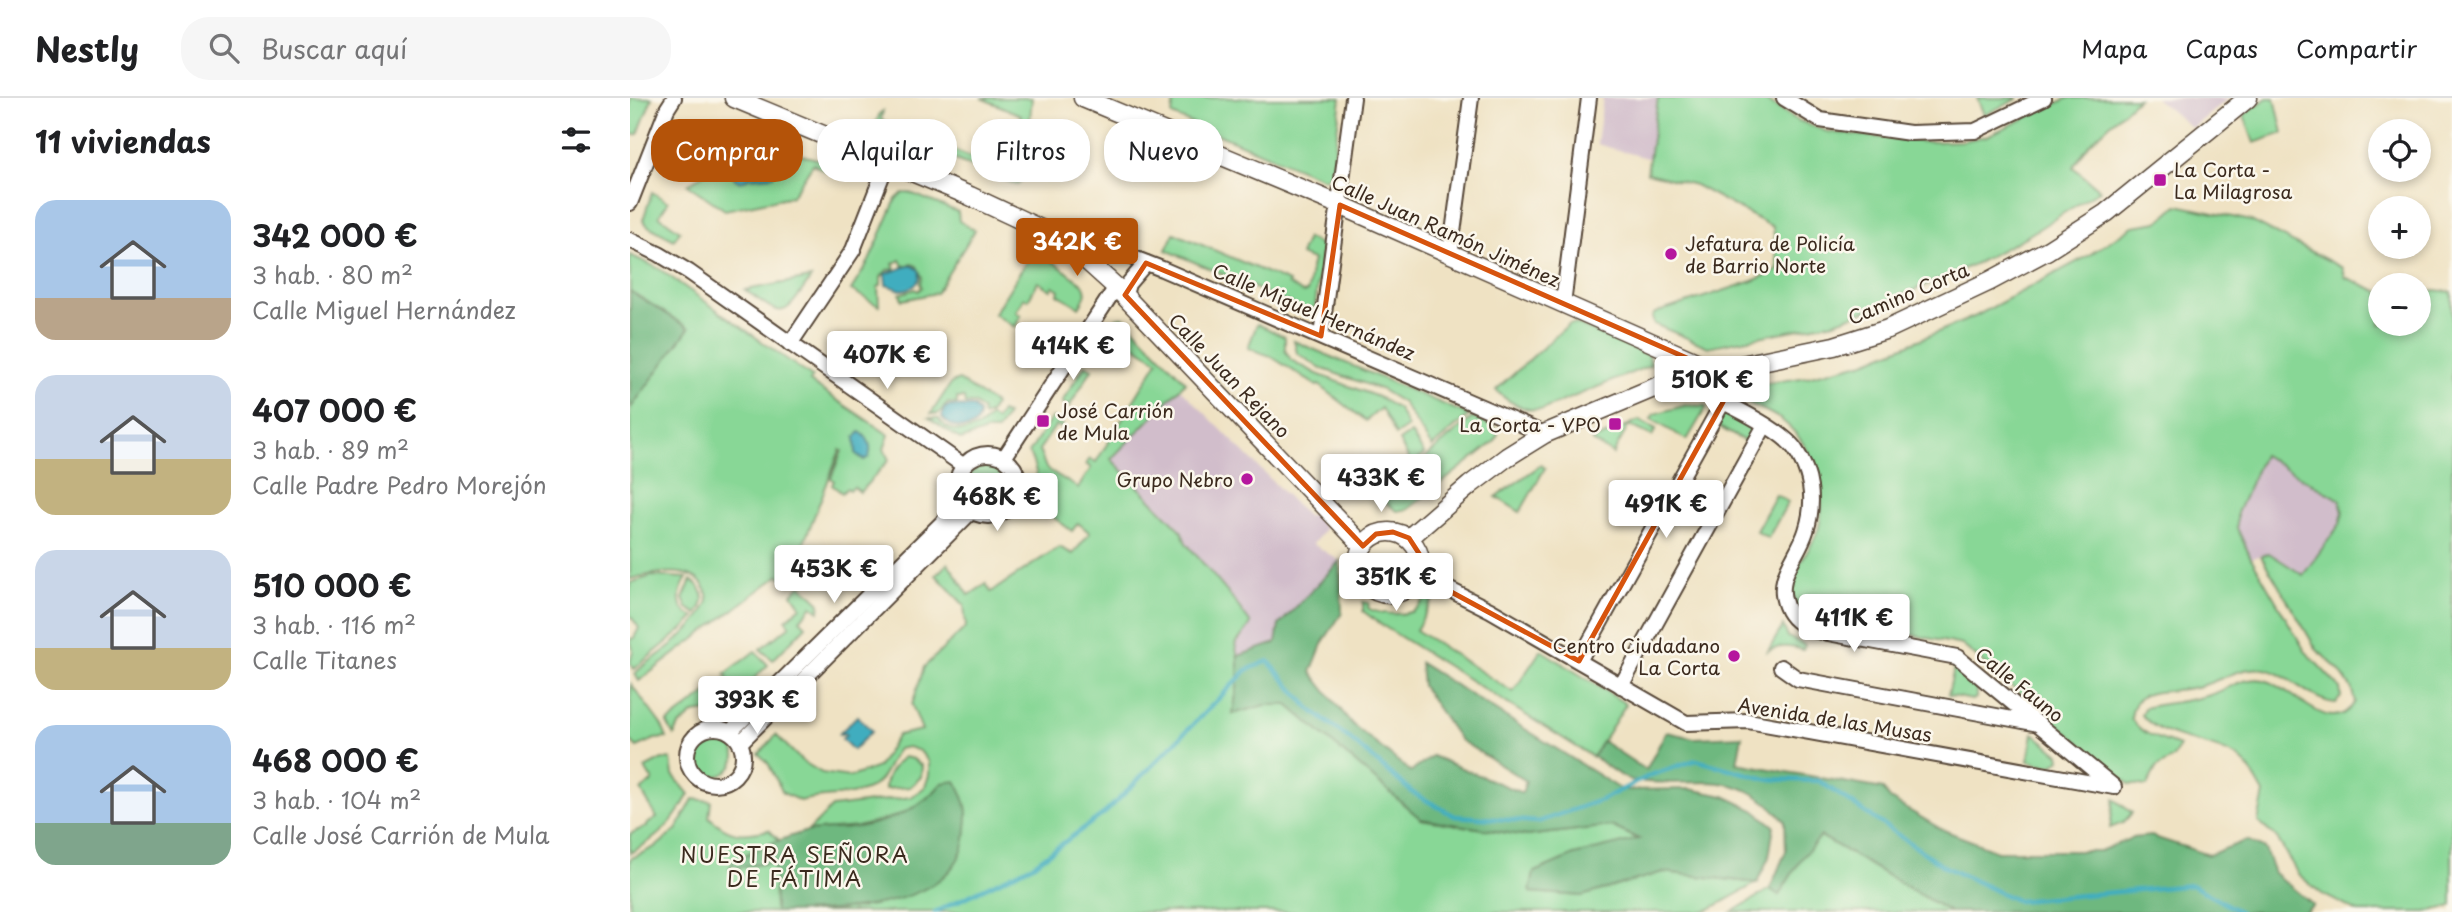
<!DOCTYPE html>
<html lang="es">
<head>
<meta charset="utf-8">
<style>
	:root { --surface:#fff; --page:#f6f6f6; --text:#202124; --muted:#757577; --line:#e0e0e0; --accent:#b45309 }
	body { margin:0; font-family:"Playpen Sans",sans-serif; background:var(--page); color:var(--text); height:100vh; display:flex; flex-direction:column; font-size:26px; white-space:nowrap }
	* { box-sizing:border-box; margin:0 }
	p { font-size:23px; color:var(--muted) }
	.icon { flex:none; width:38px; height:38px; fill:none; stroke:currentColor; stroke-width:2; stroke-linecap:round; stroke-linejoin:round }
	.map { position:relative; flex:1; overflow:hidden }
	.details { display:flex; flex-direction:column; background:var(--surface); width:630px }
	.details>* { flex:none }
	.guide { position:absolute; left:21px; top:21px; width:665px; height:63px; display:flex; gap:14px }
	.controls { position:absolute; left:1738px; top:21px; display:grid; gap:14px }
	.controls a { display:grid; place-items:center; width:63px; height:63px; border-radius:50%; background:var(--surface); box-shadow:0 4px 10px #0003; font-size:35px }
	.price { position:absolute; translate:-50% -60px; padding:0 16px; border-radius:7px; background:#fff; color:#222; font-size:23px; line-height:46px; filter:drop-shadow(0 2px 4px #0008) }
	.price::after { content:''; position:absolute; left:50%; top:42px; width:21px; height:16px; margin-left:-10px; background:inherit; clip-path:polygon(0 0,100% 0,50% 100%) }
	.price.active { background:var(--accent); color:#fff }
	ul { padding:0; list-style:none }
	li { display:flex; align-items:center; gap:21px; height:175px; padding:0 35px }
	li span { display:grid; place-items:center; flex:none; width:196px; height:140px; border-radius:21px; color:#555 }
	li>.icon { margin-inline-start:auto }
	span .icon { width:84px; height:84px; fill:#fffc; stroke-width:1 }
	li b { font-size:30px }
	h2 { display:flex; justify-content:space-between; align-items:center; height:84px; padding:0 35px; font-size:30px }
	.pill { padding:0 24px; border-radius:28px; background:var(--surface); box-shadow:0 4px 10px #0003; font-size:24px; line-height:63px }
	.pill.active { background:var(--accent); color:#fff }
	header { display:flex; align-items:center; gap:42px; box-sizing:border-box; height:98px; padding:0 35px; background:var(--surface); border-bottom:2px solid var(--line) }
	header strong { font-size:33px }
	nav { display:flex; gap:38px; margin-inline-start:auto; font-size:24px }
	.search { width:490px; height:63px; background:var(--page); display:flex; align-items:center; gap:18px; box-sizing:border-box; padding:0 24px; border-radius:28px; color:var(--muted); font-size:26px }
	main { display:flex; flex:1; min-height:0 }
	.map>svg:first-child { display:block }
	.industrial { fill:#d1bdcb }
	.green { fill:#88d796; stroke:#62805a; stroke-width:2 }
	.forest { fill:#6eb87f; stroke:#54714e; stroke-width:2 }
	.water { fill:#40adbf; stroke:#3e6c6e; stroke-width:2 }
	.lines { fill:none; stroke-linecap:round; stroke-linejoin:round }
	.stream { stroke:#40adbf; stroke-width:4.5 }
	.minor-casing { stroke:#564637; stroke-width:18 }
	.tertiary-casing { stroke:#564637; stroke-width:21 }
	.minor { stroke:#fff; stroke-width:14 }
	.tertiary { stroke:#fff; stroke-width:18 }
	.marked { fill:none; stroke:#d7540e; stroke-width:5; stroke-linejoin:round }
	.poi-dot { fill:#b5179e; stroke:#fbf7ec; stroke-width:2.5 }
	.labels { text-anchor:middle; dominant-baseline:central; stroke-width:5; stroke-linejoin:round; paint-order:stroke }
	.poi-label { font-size:19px; fill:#3b2a1e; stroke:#fbf7ec; text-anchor:start }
	.street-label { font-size:19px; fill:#3b2a1e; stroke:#fbf7ec }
	.neighbourhood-label { font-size:21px; letter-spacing:2px; fill:#3b2a1e; stroke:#fbf7ec }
</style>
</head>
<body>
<header>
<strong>Nestly</strong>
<div class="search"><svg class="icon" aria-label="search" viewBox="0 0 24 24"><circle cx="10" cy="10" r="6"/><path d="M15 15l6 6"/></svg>Buscar aquí</div>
<nav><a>Mapa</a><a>Capas</a><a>Compartir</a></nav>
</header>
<main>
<section class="details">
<h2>11 viviendas<svg class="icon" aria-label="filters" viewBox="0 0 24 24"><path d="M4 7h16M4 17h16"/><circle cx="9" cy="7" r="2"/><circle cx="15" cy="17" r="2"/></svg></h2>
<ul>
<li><span style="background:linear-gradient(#a9c7e8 70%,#b9a48a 0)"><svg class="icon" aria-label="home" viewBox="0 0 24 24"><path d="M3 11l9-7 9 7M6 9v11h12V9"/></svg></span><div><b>342 000 €</b><p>3 hab. · 80 m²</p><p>Calle Miguel Hernández</p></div></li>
<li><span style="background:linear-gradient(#c9d6e8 60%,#c2b280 0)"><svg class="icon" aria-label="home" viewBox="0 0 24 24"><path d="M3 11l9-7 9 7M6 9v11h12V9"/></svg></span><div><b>407 000 €</b><p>3 hab. · 89 m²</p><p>Calle Padre Pedro Morejón</p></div></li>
<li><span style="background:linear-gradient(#c9d6e8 70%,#c2b280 0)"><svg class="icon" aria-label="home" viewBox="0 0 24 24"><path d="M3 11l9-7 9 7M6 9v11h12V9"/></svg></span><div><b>510 000 €</b><p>3 hab. · 116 m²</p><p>Calle Titanes</p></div></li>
<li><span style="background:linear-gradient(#a9c7e8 70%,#7fa58c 0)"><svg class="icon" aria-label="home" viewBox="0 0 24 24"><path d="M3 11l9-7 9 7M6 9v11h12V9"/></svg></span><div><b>468 000 €</b><p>3 hab. · 104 m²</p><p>Calle José Carrión de Mula</p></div></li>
</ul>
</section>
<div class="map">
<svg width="1822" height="814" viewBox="0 0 1822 814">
	<rect width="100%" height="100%" fill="#fbf7ec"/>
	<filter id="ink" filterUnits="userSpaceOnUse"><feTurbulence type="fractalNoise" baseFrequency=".0143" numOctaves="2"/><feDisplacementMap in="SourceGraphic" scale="14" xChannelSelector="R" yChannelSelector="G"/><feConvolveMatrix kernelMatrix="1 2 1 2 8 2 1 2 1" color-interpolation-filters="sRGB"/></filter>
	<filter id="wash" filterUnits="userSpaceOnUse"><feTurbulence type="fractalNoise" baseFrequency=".00686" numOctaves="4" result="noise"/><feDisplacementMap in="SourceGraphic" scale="28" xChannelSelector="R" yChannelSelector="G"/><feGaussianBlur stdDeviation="1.57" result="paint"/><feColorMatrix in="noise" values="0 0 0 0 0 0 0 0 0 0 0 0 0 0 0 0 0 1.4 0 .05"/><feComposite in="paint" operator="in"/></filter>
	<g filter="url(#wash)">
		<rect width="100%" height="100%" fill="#efe2c3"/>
		<g class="industrial">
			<path d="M 973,0 L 1028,0 L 1020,61 L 967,46 Z"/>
			<path d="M 1525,0 L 1599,0 L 1562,30 Z"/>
			<path d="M 550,290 L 678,419 L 683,415 L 695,431 L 683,446 L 710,463 L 649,527 L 646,545 L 608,558 L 605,547 L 621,526 L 603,501 L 556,445 L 551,432 L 481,361 Z"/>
			<path d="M 1633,357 L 1710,402 L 1713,414 L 1710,426 L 1673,477 L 1639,455 L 1621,460 L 1607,430 L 1607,415 Z"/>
		</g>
		<g class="green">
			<path d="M 0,0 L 22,0 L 8,36 L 0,37 Z"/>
			<path d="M 351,0 L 402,0 L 400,21 L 416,26 L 416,36 L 397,39 L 391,84 L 387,87 L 244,29 L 250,15 L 253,13 L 251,22 L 367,70 L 391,17 Z"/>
			<path d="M 544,0 L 711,0 L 702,76 L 694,81 L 542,17 Z"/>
			<path d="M 1028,0 L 1132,0 L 1167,22 L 1198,34 L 1294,44 L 1332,43 L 1357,38 L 1438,0 L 1508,0 L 1460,45 L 1443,69 L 1470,92 L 1399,137 L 1349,164 L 1243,210 L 1204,224 L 1078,249 L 1024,226 L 1022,219 L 1025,215 L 1120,184 L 1148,172 L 1143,129 L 1065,87 L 1017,75 Z"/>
			<path d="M 1347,0 L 1387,0 L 1387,1 L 1354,17 Z"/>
			<path d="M 1637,0 L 1645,0 L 1653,35 L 1624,45 L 1614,17 Z"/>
			<path d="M 145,50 L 187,61 L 198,68 L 195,73 L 183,66 L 162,98 L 95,112 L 58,87 C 85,66 110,51 145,50 Z"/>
			<path d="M 419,58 L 415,82 L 399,74 L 400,62 Z"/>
			<path d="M 22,94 L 38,104 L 29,118 L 50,133 L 44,142 L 18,128 L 13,122 Z"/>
			<path d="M 273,95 L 281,95 L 328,114 L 329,123 L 345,132 L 306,195 L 272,202 L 270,196 L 285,191 L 288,193 L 292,189 L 290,186 L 292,179 L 287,168 L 282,166 L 273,168 L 270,162 L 263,166 L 265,171 L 257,172 L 251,179 L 251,187 L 248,189 L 249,208 L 221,192 L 239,163 L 266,101 Z"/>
			<path d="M 1547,107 L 1621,123 L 1713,170 L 1715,179 L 1750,194 L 1750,226 L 1788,226 L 1789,197 L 1805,192 L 1822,194 L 1822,807 L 1819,809 L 1796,814 L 1728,814 L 1692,796 L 1668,776 L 1647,740 L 1628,724 L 1634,695 C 1627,683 1619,667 1607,659 C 1577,641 1536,644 1511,617 L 1514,610 C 1537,604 1561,604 1583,596 C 1599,590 1616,578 1634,582 C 1664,589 1700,643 1725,604 L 1721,589 L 1709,572 L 1687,552 L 1631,458 L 1639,455 L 1673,477 L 1710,426 L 1713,414 L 1710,402 L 1633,357 L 1607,415 L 1607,430 L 1621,460 L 1675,553 L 1710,590 L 1711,599 L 1706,605 C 1681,603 1662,579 1639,572 C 1617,566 1597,579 1577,586 C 1567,590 1556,591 1545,592 C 1535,594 1517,593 1509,601 C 1504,605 1502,613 1501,620 C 1510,637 1532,641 1549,648 L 1543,660 L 1526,670 L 1517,688 L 1499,686 L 1332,547 L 1234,527 C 1207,530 1148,520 1162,480 C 1169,463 1182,450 1188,432 C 1199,394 1182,344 1150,321 C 1138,313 1124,308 1111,301 L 1108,297 L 1109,292 L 1119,288 L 1177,279 L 1235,264 L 1291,241 L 1346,218 L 1456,159 L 1503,128 L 1528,124 Z"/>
			<path d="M 544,135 L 659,184 L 658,186 L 673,195 L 677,194 C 681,184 679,173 683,162 L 670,157 L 677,140 L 692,147 L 685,209 L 678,213 L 536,152 Z"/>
			<path d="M 403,153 L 422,163 L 453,186 C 459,195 454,201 449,209 L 428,196 L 429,192 L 423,188 L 421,192 L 408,184 L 398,202 L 394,200 L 386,214 L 391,218 L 385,229 L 364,216 Z"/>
			<path d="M 0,157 L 28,170 L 182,279 L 180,284 L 259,337 L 254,351 L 259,362 L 230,394 L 224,389 L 220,392 L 217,390 L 212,395 L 202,387 L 204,383 L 201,380 L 212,353 L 210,352 L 173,447 L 155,466 L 161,473 L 153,481 L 149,477 L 9,583 L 5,576 C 13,565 25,561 35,552 C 51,539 70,524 78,503 C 76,464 25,474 0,481 L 0,311 L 59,230 L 0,193 Z"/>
			<path d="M 181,180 C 152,221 156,221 115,192 Z"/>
			<path d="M 493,219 L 556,284 L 481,361 L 551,432 L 556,445 L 603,501 L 621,526 L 605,547 C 612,570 607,592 603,615 L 635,607 L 658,607 L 791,721 L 897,738 L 981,728 L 1010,742 L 944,757 L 905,774 L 900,794 L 952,798 L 1033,774 L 1127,785 L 1080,811 L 1069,814 L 174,814 L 231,810 L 304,696 L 278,715 L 228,729 L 178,733 L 202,709 L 281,699 L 295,689 L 299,677 L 299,664 L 290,653 L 278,649 L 268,651 C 260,661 256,676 247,685 C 230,701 193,696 170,703 L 153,695 L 138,665 L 129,656 L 146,637 L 172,663 L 192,675 L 220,679 L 248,669 L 268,637 L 292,632 L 282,607 L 294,569 L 336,529 L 334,507 L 306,477 L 318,465 L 339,497 L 356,486 L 361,494 L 429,449 L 443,456 L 460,435 L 448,425 L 442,433 L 404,405 C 411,388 407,372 399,355 L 422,319 L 433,327 L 431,330 L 426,327 L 409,352 L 416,370 L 448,390 L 461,370 L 456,366 L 460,361 L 466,364 L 528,263 L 485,234 L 487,232 L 480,227 L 487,220 Z"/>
			<path d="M 627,226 L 655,239 L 655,252 L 661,262 L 687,276 L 748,299 L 768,311 L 778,329 L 766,337 L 751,310 L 736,323 L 689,287 L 687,288 L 640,258 L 618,250 Z"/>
			<path d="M 939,226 L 946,226 L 1019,257 L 1021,267 L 914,311 C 897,315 877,304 866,292 Z"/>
			<path d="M 664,243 L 839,317 L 802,349 L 773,305 L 750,291 L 690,270 L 667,255 Z"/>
			<path d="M 455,267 L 462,271 L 439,309 L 432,304 Z"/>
			<path d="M 329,282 L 365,306 L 359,316 L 353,318 L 352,312 L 345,306 L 335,306 L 334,300 L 327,300 L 327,306 L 318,305 L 308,316 L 301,316 L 321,285 Z"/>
			<path d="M 1056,307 L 1076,308 L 1076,310 L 1057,342 L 1021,321 L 1024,316 Z"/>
			<path d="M 371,314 L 377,317 L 367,333 L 356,333 L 331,342 L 299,320 L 308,320 C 322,340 347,335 360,318 L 366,322 Z"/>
			<path d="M 1097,316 C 1114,321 1132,327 1116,344 L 1085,327 L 1089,318 Z"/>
			<path d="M 843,319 L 865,329 L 868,336 L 865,343 L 778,411 L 767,413 L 755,404 L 782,371 Z"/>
			<path d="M 1009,322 L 1026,331 L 1022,338 L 999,327 L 983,356 L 962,343 Z"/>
			<path d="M 781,335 L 794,356 L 782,367 L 769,343 Z"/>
			<path d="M 911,367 L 915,370 L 890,414 L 866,399 Z"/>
			<circle cx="357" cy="387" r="20"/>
			<path d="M 1146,397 L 1158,404 L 1138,440 L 1126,433 Z"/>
			<path d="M 22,478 L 57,480 C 47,495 45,512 65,519 L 52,532 L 4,571 L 0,565 L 3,552 L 0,541 L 4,540 L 9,530 L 0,517 L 0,485 Z"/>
			<path d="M 61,482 C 75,491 77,502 67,516 L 57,510 L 53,501 Z"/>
			<path d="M 171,487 L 190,505 L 189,513 L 182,508 L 170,522 L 176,528 L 143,562 L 130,551 L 160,528 L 156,522 L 171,509 L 162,496 Z"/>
			<path d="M 799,496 L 805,499 L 786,532 L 883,594 L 911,552 L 996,606 L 963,659 L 750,526 L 733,513 L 733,504 L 739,505 L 738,510 C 747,516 773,518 783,513 C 789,510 795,500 799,496 Z"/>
			<path d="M 1153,528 L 1158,539 L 1175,547 L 1173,552 C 1160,548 1151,547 1138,553 Z"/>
			<path d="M 125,553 L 138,567 L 98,606 L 85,612 L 64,615 L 49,628 L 44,638 L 37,625 L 98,579 L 95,576 Z"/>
			<path d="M 1324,570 L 1346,589 L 1346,600 L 1342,602 L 1318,597 Z"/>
			<path d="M 1,586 L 32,628 L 37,640 L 25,641 L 7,649 L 0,642 Z"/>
			<path d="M 1403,635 L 1429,656 L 1430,661 C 1423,672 1409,665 1398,663 Z"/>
			<circle cx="85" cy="658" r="20"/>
			<path d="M 273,659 L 283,661 L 292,668 L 291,679 L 280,689 L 255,691 C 255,679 264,667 273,659 Z"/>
			<path d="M 32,661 L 41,661 L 43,677 L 59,696 C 43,725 30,739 0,755 L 0,736 L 17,728 L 17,726 L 27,720 L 11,692 L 23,683 L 15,670 Z"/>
			<path d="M 63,701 L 81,703 L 79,719 C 100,738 111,738 139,732 L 149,742 L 104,762 L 100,771 L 144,764 L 145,814 L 0,814 L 0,761 L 27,748 L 47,731 Z"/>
			<path d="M 1484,701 L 1502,715 L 1493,725 L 1480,730 Z"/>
			<path d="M 1190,738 L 1318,813 L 1320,814 L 1102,814 L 1140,791 L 1149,797 L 1171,761 Z"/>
		</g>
		<g class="forest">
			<path d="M 0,193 L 59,230 L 0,311 Z"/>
			<path d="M 710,463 L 712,515 L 693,544 L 681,574 L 722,626 L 781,674 L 802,658 L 892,695 L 896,683 L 830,642 L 792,588 L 790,565 L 992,692 L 1060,691 L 1094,698 L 1124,712 L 1144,728 L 1139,759 L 1127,785 L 1033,774 L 952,798 L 900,794 L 904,774 L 944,757 L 1009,741 L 981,728 L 897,738 L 791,721 L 658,607 L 635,607 L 603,616 L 608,584 L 608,558 L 646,545 L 649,527 Z"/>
			<path d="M 1036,634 L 1064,640 L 1112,638 L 1107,665 L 1253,691 L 1260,701 L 1311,731 L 1367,753 L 1470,753 L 1502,740 L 1521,738 L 1579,757 L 1617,742 L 1635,751 L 1644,775 L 1683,807 L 1675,814 L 1320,814 L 1191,738 L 1171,761 L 1149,797 L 1140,791 L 1156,753 L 1155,723 C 1107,666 1067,691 1005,683 C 991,681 975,666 963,659 L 972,643 L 1016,672 Z"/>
			<path d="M 326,683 C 330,691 334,700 336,708 C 338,715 337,723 336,730 C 335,812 205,814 145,814 L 144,764 L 99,771 L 104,762 C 127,751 150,741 174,734 C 192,730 210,732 228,729 C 261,723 291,711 312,685 Z"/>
		</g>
		<g class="water">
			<path d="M 126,62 L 147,64 L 148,66 L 143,78 L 119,80 L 110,84 L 105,81 L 100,73 L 110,66 Z"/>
			<path d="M 278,168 L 283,168 L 289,172 C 293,185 282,191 271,192 L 256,187 L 255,176 Z"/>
			<path d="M 319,308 L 344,309 L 349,315 C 349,336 321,333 312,319 L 314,311 Z"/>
			<path d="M 230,334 C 239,340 242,349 239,359 L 234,362 L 226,356 L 225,339 Z"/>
			<path d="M 227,618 L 242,633 L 223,652 L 212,641 L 216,637 L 214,635 L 208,637 Z"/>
		</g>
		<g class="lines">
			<path class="stream" d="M 305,814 L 403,767 L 476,714 L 617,572 L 638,563 L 680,611 L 720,641 L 783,695 L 825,718 L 908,724 L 971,702 L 1021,677 L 1066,662 L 1136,681 L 1189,683 L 1315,769 L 1388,803 L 1562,787 L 1610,814"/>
		</g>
	</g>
	<g filter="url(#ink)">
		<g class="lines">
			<g class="minor-casing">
				<g id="minor">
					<path d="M 1154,0 L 1190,22 L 1280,35 L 1345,33 L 1414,0"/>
					<path d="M 0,105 L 37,11 L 44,0"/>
					<path d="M 0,142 L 29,156 L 59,174 L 334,368"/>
					<path d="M 434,142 L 491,155 L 532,171 L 914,336"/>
					<path d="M 820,157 L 841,0"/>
					<path d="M 495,197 L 498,186 L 516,165"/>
					<path d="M 933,206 L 959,0"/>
					<path d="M 691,238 L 723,0"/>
					<path d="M 160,246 L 223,152 L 257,65"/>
					<path d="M 1045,281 C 1074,295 1148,327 1165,351 C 1182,376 1185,405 1176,433 C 1168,459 1144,479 1156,508 C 1161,521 1170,526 1182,532 L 1327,559 L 1483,688"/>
					<circle cx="358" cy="387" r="31"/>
					<path d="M 374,360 L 486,189"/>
					<path d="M 788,476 L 860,512 L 1056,625 L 1118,623 L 1484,689"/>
					<path d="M 949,563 L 1093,304"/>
					<path d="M 1151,569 L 1168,581 L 1409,626"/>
					<path d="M 991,588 L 1135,327"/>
					<circle cx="85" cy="658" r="28"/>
					<path d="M 100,634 L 332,405"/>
					<path d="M 111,644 L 341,414"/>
				</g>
			</g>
			<g class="tertiary-casing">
				<g id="tertiary">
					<path d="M 104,0 L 340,98 L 434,142 L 486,189 L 733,448"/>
					<path d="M 453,0 L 710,107 L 1084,272"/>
					<circle cx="759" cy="465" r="31"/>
					<path d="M 779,440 L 840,387 L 877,359 L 914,336 L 1045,281 L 1204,248 L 1258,231 L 1360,183 L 1418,152 L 1476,115 L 1618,0"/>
				</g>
			</g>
			<use href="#minor" class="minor"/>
			<use href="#tertiary" class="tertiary"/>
		</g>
	</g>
	<path class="marked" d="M 710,107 L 1084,272 L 1045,281 L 1093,304 L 949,563 L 788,476 L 790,457 L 779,440 L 763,434 L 746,436 L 733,448 L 495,197 L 516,165 L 691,238 Z"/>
	<g class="poi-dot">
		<rect x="1523" y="75" width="14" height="14" rx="3.5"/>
		<circle cx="1041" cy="156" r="7"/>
		<rect x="406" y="316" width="14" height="14" rx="3.5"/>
		<rect x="978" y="319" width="14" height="14" rx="3.5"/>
		<circle cx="617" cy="381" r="7"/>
		<circle cx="1104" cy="558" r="7"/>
	</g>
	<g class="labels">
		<g class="poi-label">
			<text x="1544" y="71">La Corta -<tspan x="1544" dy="22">La Milagrosa</tspan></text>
			<text x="1055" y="145">Jefatura de Policía<tspan x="1055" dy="22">de Barrio Norte</tspan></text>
			<text x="427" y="312">José Carrión<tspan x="427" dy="22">de Mula</tspan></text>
			<text x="971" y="326" text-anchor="end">La Corta - VPO</text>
			<text x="603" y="381" text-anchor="end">Grupo Nebro</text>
			<text x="1090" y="547" text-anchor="end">Centro Ciudadano<tspan x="1090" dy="22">La Corta</tspan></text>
		</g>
		<g class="street-label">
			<text transform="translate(816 132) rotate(24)">Calle Juan Ramón Jiménez</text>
			<text transform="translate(1278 195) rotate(-23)">Camino Corta</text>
			<text transform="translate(684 213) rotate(23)">Calle Miguel Hernández</text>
			<text transform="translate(600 277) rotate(46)">Calle Juan Rejano</text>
			<text transform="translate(1390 586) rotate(39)">Calle Fauno</text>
			<text transform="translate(1205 621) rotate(9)">Avenida de las Musas</text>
		</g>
		<g class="neighbourhood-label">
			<text x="165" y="756">NUESTRA SEÑORA<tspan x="165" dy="24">DE FÁTIMA</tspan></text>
		</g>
	</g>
</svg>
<div class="controls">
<a><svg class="icon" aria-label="locate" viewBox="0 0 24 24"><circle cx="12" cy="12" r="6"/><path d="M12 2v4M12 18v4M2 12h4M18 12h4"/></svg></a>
<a>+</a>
<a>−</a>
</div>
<b class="price active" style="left:447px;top:180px">342K €</b>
<b class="price" style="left:443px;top:284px">414K €</b>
<b class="price" style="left:257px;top:293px">407K €</b>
<b class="price" style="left:1082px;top:318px">510K €</b>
<b class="price" style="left:751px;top:416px">433K €</b>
<b class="price" style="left:367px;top:435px">468K €</b>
<b class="price" style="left:1036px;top:442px">491K €</b>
<b class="price" style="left:204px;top:507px">453K €</b>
<b class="price" style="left:766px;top:515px">351K €</b>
<b class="price" style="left:1224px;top:556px">411K €</b>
<b class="price" style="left:127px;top:638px">393K €</b>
<div class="guide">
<a class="pill active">Comprar</a>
<a class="pill">Alquilar</a>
<a class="pill">Filtros</a>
<a class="pill">Nuevo</a>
</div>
</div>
</main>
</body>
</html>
